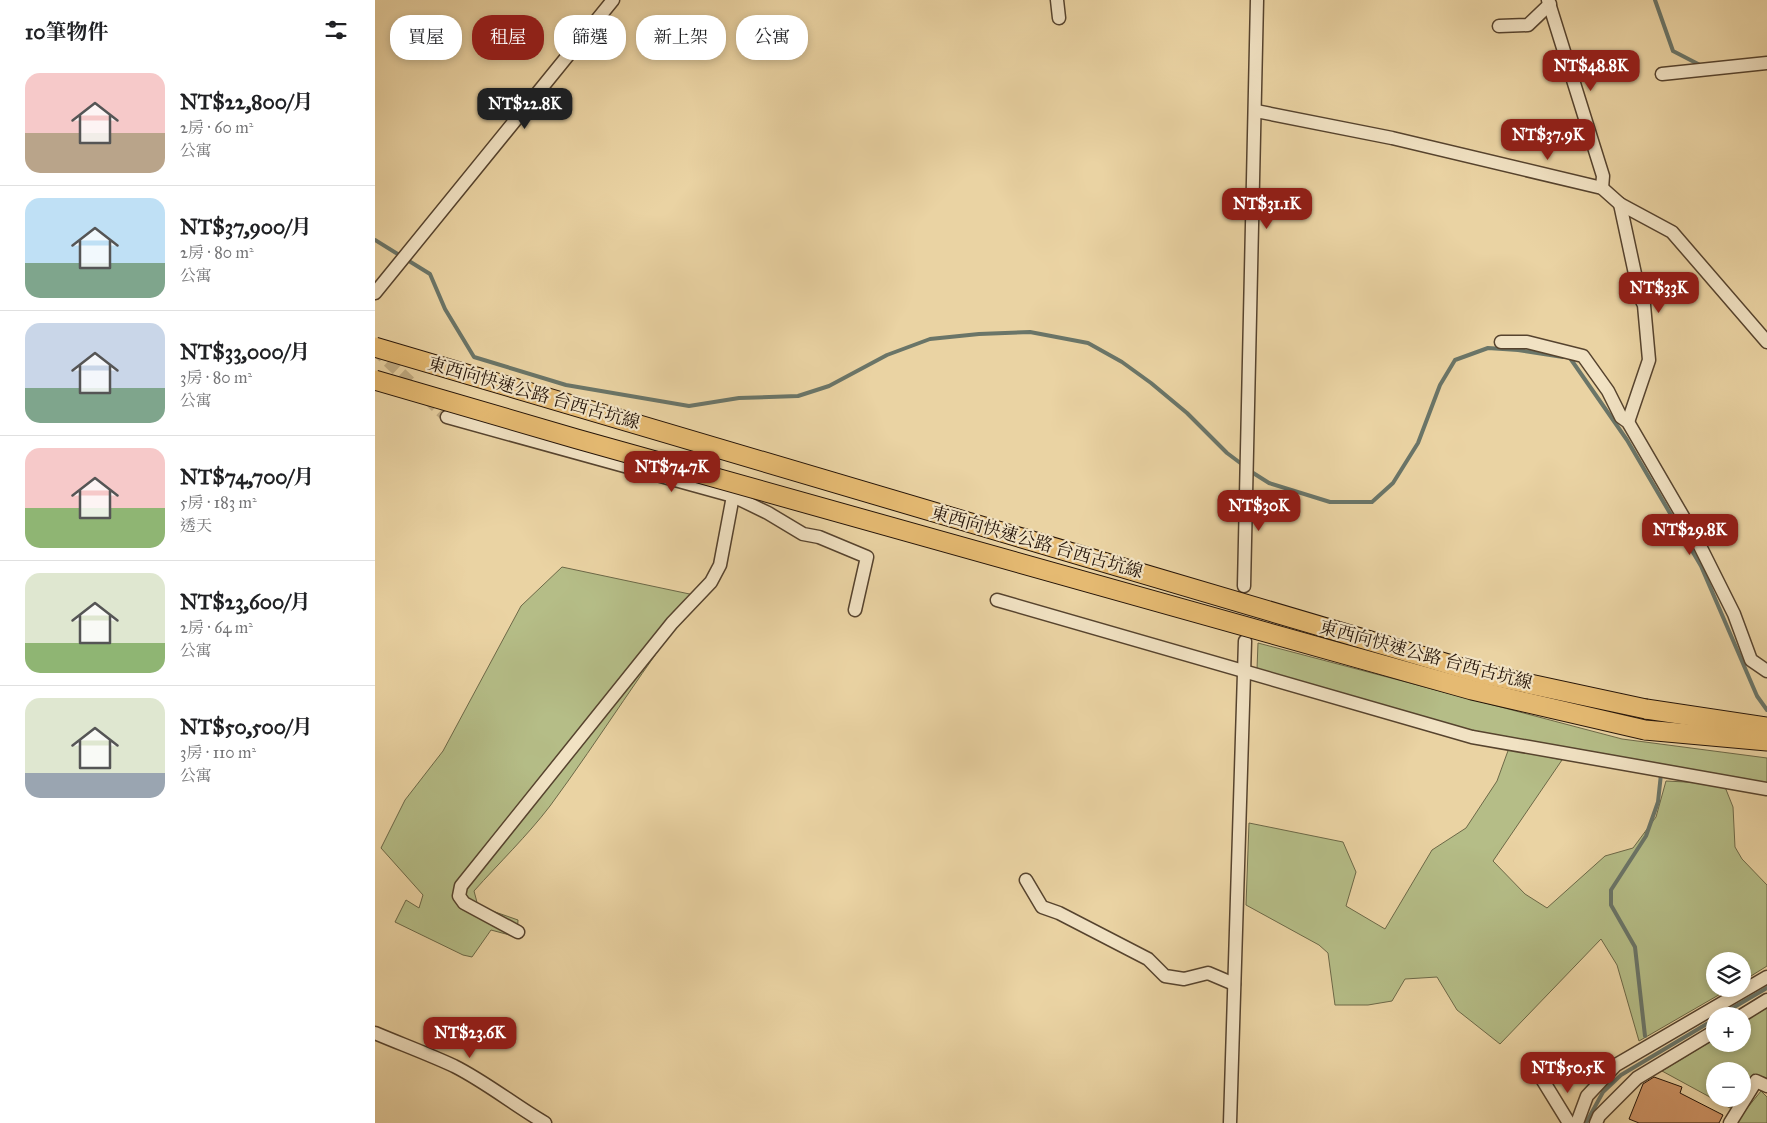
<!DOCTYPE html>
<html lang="zh-TW">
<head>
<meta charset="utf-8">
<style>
	:root { --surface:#fff; --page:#f6f6f6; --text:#202124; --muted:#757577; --line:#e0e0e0; --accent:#8f2418 }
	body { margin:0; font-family:"IM FELL Great Primer","Noto Serif TC",serif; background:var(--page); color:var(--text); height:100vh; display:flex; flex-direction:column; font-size:19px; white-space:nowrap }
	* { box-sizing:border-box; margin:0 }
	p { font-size:16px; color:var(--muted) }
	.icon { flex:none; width:28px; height:28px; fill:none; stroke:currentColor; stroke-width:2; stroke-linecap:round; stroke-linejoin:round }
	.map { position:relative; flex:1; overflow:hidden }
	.side { display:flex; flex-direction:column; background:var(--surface); width:375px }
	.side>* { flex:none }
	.top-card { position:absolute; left:15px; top:15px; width:475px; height:45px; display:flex; gap:10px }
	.tools { position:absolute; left:1331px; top:952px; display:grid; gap:10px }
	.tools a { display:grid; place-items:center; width:45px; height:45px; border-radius:50%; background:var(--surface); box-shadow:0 2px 8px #0003; font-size:25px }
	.price { position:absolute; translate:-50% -42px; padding:0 11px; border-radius:10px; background:var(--accent); color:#fff; font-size:16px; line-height:32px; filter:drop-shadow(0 1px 2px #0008) }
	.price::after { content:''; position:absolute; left:50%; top:30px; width:15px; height:11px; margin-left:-8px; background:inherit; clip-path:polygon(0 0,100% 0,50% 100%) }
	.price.current { background:#222; color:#fff }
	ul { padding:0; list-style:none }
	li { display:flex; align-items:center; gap:15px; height:125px; padding:0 25px }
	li+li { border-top:1px solid var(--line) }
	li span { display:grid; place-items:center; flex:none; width:140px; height:100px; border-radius:15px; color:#555 }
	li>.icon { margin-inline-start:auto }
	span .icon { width:60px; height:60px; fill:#fffc; stroke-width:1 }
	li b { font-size:21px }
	h2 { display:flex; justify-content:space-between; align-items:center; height:60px; padding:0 25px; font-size:21px }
	.chip { padding:0 18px; border-radius:20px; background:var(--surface); box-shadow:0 2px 8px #0003; font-size:18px; line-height:45px }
	.chip.current { background:var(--accent); color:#fff }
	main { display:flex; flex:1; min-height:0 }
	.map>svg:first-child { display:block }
	.green { fill:#b5bd87; stroke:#6c6847 }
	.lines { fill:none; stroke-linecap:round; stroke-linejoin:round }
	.stream { stroke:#6a7568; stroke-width:4 }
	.building { fill:#cd9365; stroke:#241307 }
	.minor-tunnel { stroke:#c2ad84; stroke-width:12; stroke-dasharray:12 6; stroke-linecap:butt }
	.minor-casing { stroke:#56432e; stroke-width:15 }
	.highway-casing { stroke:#241307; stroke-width:21 }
	.minor { stroke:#f1e2c3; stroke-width:12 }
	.highway { stroke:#e5ba72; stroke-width:19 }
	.highway-bridge-casing { stroke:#241307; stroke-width:21; stroke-linecap:butt }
	.highway-bridge { stroke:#e5ba72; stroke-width:19 }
	.labels { text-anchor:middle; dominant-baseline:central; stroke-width:4.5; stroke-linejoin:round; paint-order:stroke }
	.street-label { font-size:18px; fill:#241307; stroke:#f1e2c3 }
</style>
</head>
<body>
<main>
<section class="side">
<h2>10筆物件<svg class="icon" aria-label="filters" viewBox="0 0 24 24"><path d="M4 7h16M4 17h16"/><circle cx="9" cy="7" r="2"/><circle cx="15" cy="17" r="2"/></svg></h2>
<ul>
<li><span style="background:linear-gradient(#f6c9c9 60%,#b9a48a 0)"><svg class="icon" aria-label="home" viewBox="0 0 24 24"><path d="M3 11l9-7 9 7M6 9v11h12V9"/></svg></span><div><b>NT$22,800/月</b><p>2房 · 60 m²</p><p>公寓</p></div></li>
<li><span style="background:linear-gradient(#bfe0f5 65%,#7fa58c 0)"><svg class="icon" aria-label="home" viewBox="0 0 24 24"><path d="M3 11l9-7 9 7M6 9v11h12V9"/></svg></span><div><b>NT$37,900/月</b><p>2房 · 80 m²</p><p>公寓</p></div></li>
<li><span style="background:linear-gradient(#c9d6e8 65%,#7fa58c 0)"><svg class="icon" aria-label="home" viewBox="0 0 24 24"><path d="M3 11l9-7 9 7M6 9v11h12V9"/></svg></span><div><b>NT$33,000/月</b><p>3房 · 80 m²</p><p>公寓</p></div></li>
<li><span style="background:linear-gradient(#f6c9c9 60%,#8fb573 0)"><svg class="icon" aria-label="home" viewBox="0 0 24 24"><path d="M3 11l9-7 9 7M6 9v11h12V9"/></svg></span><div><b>NT$74,700/月</b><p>5房 · 183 m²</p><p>透天</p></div></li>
<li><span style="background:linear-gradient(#dfe7d0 70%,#8fb573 0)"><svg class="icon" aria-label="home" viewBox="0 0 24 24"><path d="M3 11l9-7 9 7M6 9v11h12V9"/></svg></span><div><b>NT$23,600/月</b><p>2房 · 64 m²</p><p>公寓</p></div></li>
<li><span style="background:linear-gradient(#dfe7d0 75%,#9aa5b1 0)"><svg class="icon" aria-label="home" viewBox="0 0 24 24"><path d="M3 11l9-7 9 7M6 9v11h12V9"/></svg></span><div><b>NT$50,500/月</b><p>3房 · 110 m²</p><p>公寓</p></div></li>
</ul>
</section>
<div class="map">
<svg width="1392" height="1123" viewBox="0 0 1392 1123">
	<rect width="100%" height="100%" fill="#ead3a3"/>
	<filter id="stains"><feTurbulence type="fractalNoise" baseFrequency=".004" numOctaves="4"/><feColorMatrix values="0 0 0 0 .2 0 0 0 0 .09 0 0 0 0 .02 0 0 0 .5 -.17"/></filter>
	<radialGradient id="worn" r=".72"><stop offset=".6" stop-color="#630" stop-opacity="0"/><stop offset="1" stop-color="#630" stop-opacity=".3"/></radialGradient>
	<g class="green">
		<path d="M 187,567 L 324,596 C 271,663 226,737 175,806 C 152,836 124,863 99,891 L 103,906 L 143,920 L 142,937 L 116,930 L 97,957 L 88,955 L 20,922 L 31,900 L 44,908 L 48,895 L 6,848 L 30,800 L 68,751 L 146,606 Z"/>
		<path d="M 883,643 L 1247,739 L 1392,758 L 1392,785 L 1105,733 L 882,669 Z"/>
		<path d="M 1134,748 L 1187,760 L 1118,861 L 1150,894 L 1172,908 L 1230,856 L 1258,848 L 1281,817 L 1291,781 L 1330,783 L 1350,787 L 1358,807 L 1360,847 L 1367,859 L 1392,885 L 1392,966 L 1368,981 L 1368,961 L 1340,961 L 1340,989 L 1354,989 L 1264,1041 L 1242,965 L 1226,939 L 1125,1044 L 1082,1010 L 1062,977 L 1030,979 L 1017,1001 L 993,1005 L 960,1005 L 953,953 L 944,945 L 871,905 L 874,823 L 968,842 L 981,872 L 971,906 L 1010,929 L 1057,850 L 1091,828 L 1122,781 Z"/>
		<path d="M 1392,1008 L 1392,1078 L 1378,1074 L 1368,1089 L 1368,1071 L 1340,1071 L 1340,1099 L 1361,1099 L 1355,1108 L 1287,1071 L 1340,1039 L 1340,1044 L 1368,1044 L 1368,1022 Z"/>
		<path d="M 1386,1091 L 1392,1097 L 1392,1123 L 1360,1123 Z"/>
	</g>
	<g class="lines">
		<g class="stream">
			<path d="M 1280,0 L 1298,51 L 1325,65"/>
			<path d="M 0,240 L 55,274 L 70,309 L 99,357 L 191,385 L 314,406 L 364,398 L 423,396 L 454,386 L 512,355 L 555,339 L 604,334 L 655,332 L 713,343 L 747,362 L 776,383 L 812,413 L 852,453 L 868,465"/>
			<path d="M 1195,358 L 1252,440 L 1326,566 L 1382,696 L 1392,710"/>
			<path d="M 875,471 L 894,483 L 955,502 L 997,502 L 1018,483 L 1043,443 L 1065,385 L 1080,360 L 1113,348 L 1143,350 L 1188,357"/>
			<path d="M 1344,1016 L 1392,988"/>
			<path d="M 1270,1036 L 1260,947 L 1236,905 L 1236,890 L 1271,836 L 1283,802 L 1286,774"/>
			<path d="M 1211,1123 L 1228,1092 L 1246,1075 L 1340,1019"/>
		</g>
	</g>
	<path class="building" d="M 1279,1077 L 1307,1087 L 1305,1093 L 1348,1115 L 1344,1123 L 1264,1123 L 1254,1119 L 1268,1084 Z"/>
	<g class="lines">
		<path class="minor-tunnel" d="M 0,349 L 72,417"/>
		<g class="minor-casing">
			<g id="minor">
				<path d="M 682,0 L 684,18"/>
				<path d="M 1173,0 L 1228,176 L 1227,188"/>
				<path d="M 1124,26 L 1153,25 L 1175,4"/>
				<path d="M 1287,74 L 1392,63"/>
				<path d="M 881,111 L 1017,138 L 1227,188 L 1245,204 L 1297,232 L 1392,342"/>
				<path d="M 1245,204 L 1265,297 L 1269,305 L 1274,360 L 1253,422"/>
				<path d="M 0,293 L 238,0"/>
				<path d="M 1126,342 L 1152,342 L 1208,356 L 1233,391 L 1246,417 L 1253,422 L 1324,544 L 1359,614 L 1376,660 L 1392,671"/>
				<path d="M 72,417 L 358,496 L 393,513 L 428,534 L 444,537 L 492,557 L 480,610"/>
				<path d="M 869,586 L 882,0"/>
				<path d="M 622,600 L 1097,737 L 1392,789"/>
				<path d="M 651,880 L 667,907 L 684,913 L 773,959 L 790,976 L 809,979 L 833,973 L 859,984"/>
				<path d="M 143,932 L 89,903 L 84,896 L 86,886 L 297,623 L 336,582 L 345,565 L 358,496"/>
				<path d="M 1366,1016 L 1392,1000"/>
				<path d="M 0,1033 C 26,1044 53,1054 79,1066 C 111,1082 139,1105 170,1123"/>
				<path d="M 1167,1079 L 1194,1123"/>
				<path d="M 855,1123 L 870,641"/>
				<path d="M 1202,1123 L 1212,1096 L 1241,1065 L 1392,977"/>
				<path d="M 1221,1123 L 1224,1116 L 1262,1078 L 1340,1031"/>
				<path d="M 1355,1123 L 1381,1081 L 1392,1086"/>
			</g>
		</g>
		<g class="highway-casing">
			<g id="highway">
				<path d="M 1271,709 L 1392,727"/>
				<path d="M 1270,730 L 1392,741"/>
			</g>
		</g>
		<use href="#minor" class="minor"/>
		<use href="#highway" class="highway"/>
		<g class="highway-bridge-casing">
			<g id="highway-bridge">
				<path d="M 0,347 L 1104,673 L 1271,709"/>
				<path d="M 0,380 L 202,439 L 1097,690 L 1270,730"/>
			</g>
		</g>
		<use href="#highway-bridge" class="highway-bridge"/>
	</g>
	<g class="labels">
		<g class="street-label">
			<text transform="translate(159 393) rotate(16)">東西向快速公路 台西古坑線</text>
			<text transform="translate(662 542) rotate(16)">東西向快速公路 台西古坑線</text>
			<text transform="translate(1051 655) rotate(15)">東西向快速公路 台西古坑線</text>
		</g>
	</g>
	<rect width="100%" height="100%" filter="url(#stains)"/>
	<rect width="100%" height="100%" fill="url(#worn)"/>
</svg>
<div class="tools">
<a><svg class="icon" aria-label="layers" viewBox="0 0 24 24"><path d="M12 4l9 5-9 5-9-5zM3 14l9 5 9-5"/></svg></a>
<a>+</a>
<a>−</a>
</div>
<b class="price" style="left:1216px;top:92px">NT$48.8K</b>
<b class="price current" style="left:150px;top:130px">NT$22.8K</b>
<b class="price" style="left:1173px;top:161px">NT$37.9K</b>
<b class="price" style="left:892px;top:230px">NT$31.1K</b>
<b class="price" style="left:1284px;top:314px">NT$33K</b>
<b class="price" style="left:297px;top:493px">NT$74.7K</b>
<b class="price" style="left:884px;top:532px">NT$30K</b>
<b class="price" style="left:1315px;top:556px">NT$29.8K</b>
<b class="price" style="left:95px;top:1059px">NT$23.6K</b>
<b class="price" style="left:1193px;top:1094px">NT$50.5K</b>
<div class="top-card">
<a class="chip">買屋</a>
<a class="chip current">租屋</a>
<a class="chip">篩選</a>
<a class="chip">新上架</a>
<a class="chip">公寓</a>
</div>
</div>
</main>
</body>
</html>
